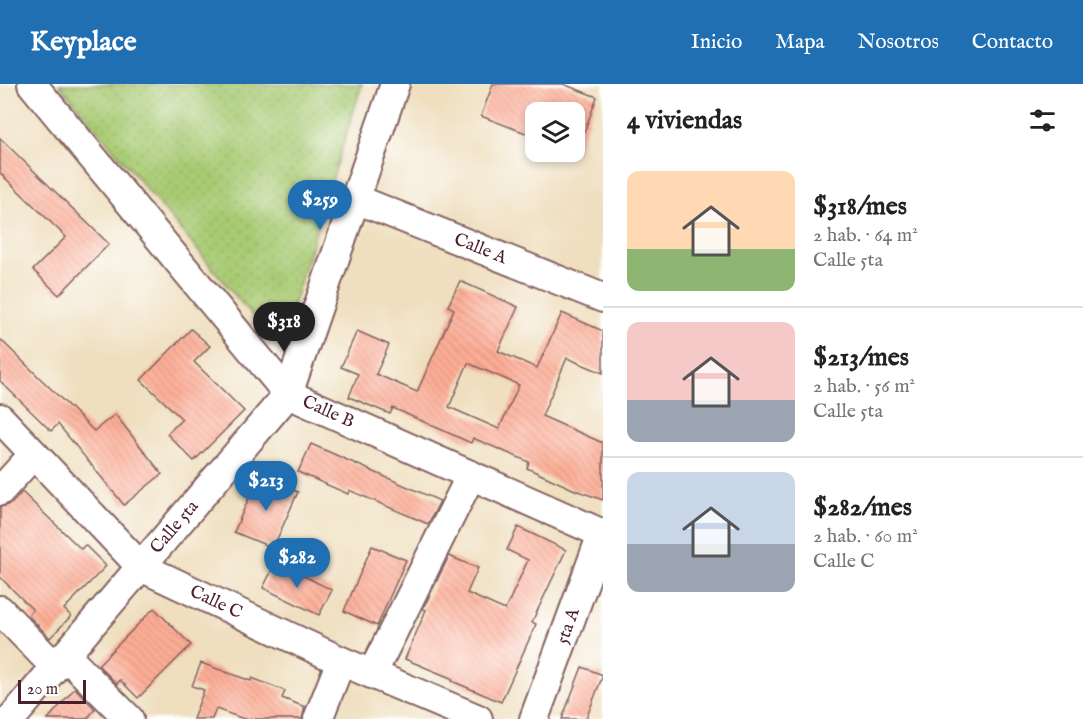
<!DOCTYPE html>
<html lang="es">
<head>
<meta charset="utf-8">
<style>
	:root { --surface:#fff; --page:#f6f6f6; --text:#222; --muted:#767676; --line:#e0e0e0; --accent:#1f6fb2 }
	body { margin:0; font-family:"IM FELL English",serif; background:var(--page); color:var(--text); height:100vh; display:flex; flex-direction:column; font-size:22px; white-space:nowrap }
	* { box-sizing:border-box; margin:0 }
	p { font-size:20px; color:var(--muted) }
	.icon { flex:none; width:33px; height:33px; fill:none; stroke:currentColor; stroke-width:2; stroke-linecap:round; stroke-linejoin:round }
	.map { position:relative; flex:1; overflow:hidden }
	.panel { display:flex; flex-direction:column; background:var(--surface); width:480px }
	.panel>* { flex:none }
	.buttons { position:absolute; left:525px; top:18px; display:grid; gap:12px }
	.buttons a { display:grid; place-items:center; width:60px; height:60px; border-radius:12px; background:var(--surface); box-shadow:0 3px 9px #0003; font-size:30px }
	.scale { position:absolute; left:18px; bottom:15px; width:68px; box-sizing:border-box; padding-left:6px; border:3px solid #4a1f2b; border-top:0; font-size:16px; line-height:21px; white-space:nowrap; color:#4a1f2b; -webkit-text-stroke:4px #fff; paint-order:stroke }
	.price { position:absolute; translate:-50% -51px; padding:0 14px; border-radius:21px; background:var(--accent); color:#fff; font-size:20px; line-height:39px; filter:drop-shadow(0 2px 3px #0008) }
	.price::after { content:''; position:absolute; left:50%; top:36px; width:18px; height:14px; margin-left:-9px; background:inherit; clip-path:polygon(0 0,100% 0,50% 100%) }
	.price.on { background:#222; color:#fff }
	ul { padding:0; list-style:none }
	li { display:flex; align-items:center; gap:18px; height:150px; padding:0 24px }
	li+li { border-top:2px solid var(--line) }
	li span { display:grid; place-items:center; flex:none; width:168px; height:120px; border-radius:12px; color:#555 }
	li>.icon { margin-inline-start:auto }
	span .icon { width:72px; height:72px; fill:#fffc; stroke-width:1 }
	li b { font-size:26px }
	h2 { display:flex; justify-content:space-between; align-items:center; height:72px; padding:0 24px; font-size:26px }
	header { display:flex; align-items:center; gap:36px; box-sizing:border-box; height:84px; padding:0 30px; background:var(--accent); color:#fff }
	header strong { font-size:28px }
	nav { display:flex; gap:33px; margin-inline-start:auto; font-size:21px }
	main { display:flex; flex:1; min-height:0 }
	.map>svg:first-child { display:block }
	.grass { fill:url(#grass-dots); stroke:#79744e; stroke-width:1.5 }
	.building { fill:url(#building-back-hatch); fill-rule:evenodd }
	.lines { fill:none; stroke-linecap:round; stroke-linejoin:round }
	.minor-casing { stroke:#84625f; stroke-width:32 }
	.minor { stroke:#fff; stroke-width:28 }
	.labels { text-anchor:middle; dominant-baseline:central; stroke-width:4.5; stroke-linejoin:round; paint-order:stroke }
	.street-label { font-size:18px; fill:#4a1f2b; stroke:#fff }
</style>
</head>
<body>
<header>
<strong>Keyplace</strong>
<nav><a>Inicio</a><a>Mapa</a><a>Nosotros</a><a>Contacto</a></nav>
</header>
<main>
<div class="map">
<svg width="603" height="635" viewBox="0 0 603 635">
	<defs>
		<pattern id="grass-dots" width="8" height="8" patternUnits="userSpaceOnUse" patternTransform="scale(1.5)"><rect width="8" height="8" fill="#a8ca72"/><path d="M2 2h.1M6 6h.1" fill="none" stroke="#92ad63" stroke-width="1.8" stroke-linecap="round"/></pattern>
		<pattern id="building-back-hatch" width="6" height="6" patternUnits="userSpaceOnUse" patternTransform="scale(1.5)"><rect width="6" height="6" fill="#fdad95"/><path d="M-1 5l2 2M0 0l6 6M5-1l2 2" fill="none" stroke="#da9481"/></pattern>
	</defs>
	<rect width="100%" height="100%" fill="#fff"/>
	<filter id="ink" filterUnits="userSpaceOnUse"><feTurbulence type="fractalNoise" baseFrequency=".0167" numOctaves="2"/><feDisplacementMap in="SourceGraphic" scale="12" xChannelSelector="R" yChannelSelector="G"/><feConvolveMatrix kernelMatrix="1 2 1 2 8 2 1 2 1" color-interpolation-filters="sRGB"/></filter>
	<filter id="wash" filterUnits="userSpaceOnUse"><feTurbulence type="fractalNoise" baseFrequency=".008" numOctaves="4" result="noise"/><feDisplacementMap in="SourceGraphic" scale="24" xChannelSelector="R" yChannelSelector="G"/><feGaussianBlur stdDeviation="1.35" result="paint"/><feColorMatrix in="noise" values="0 0 0 0 0 0 0 0 0 0 0 0 0 0 0 0 0 1.4 0 .05"/><feComposite in="paint" operator="in"/></filter>
	<g filter="url(#wash)">
		<rect width="100%" height="100%" fill="#efdfbf"/>
		<path class="grass" d="M 59,0 L 362,0 L 284,250 L 269,252 Z"/>
		<g id="blocks">
			<g class="building">
				<path d="M 493,0 L 563,0 L 597,13 L 577,68 L 574,68 L 574,28 L 536,28 L 536,53 L 481,32 Z"/>
				<path d="M 0,54 L 109,160 L 59,211 L 33,186 L 66,153 L 0,89 Z"/>
				<path d="M 460,197 L 518,223 L 498,267 L 537,284 L 562,229 L 603,247 L 603,289 L 567,274 L 542,332 L 603,359 L 603,416 L 575,406 L 527,384 L 529,378 L 473,354 L 471,359 L 393,324 L 390,330 L 349,313 L 358,290 L 341,283 L 357,247 L 389,261 L 376,290 L 417,308 L 454,225 L 448,222 ZM 468,279 L 519,301 L 499,345 L 449,323 Z"/>
				<path d="M 191,245 L 210,262 L 194,278 L 244,327 L 194,377 L 167,350 L 182,335 L 141,296 Z"/>
				<path d="M 0,255 L 94,347 L 115,330 L 162,390 L 124,421 L 58,340 L 51,347 L 0,297 Z"/>
				<path d="M 311,360 L 440,417 L 428,440 L 349,406 L 348,410 L 298,388 Z"/>
				<path d="M 259,391 L 298,408 L 273,464 L 234,448 Z"/>
				<path d="M 22,408 L 81,465 L 85,461 L 106,482 L 64,525 L 71,532 L 50,554 L 28,531 L 33,526 L 0,493 L 0,423 L 5,422 L 12,419 Z"/>
				<path d="M 518,443 L 566,466 L 532,538 L 536,540 L 501,618 L 452,597 L 453,595 L 405,575 L 426,526 L 423,525 L 449,472 L 478,484 L 467,509 L 505,526 L 528,476 L 507,466 Z"/>
				<path d="M 372,462 L 406,476 L 377,542 L 344,527 Z"/>
				<path d="M 276,478 L 332,506 L 319,531 L 263,504 Z"/>
				<path d="M 154,524 L 191,561 L 138,614 L 120,596 L 117,600 L 98,581 Z"/>
				<path d="M 201,579 L 251,597 L 252,594 L 285,607 L 282,614 L 305,623 L 302,635 L 244,635 L 216,625 L 212,635 L 193,635 L 204,606 L 192,602 Z"/>
				<path d="M 582,583 L 603,591 L 586,635 L 562,635 Z"/>
				<path d="M 75,604 L 95,625 L 87,635 L 48,635 Z"/>
			</g>
		</g>
	</g>
	<g filter="url(#ink)">
		<use href="#blocks" fill-opacity="0" stroke="#84625f" stroke-width="1.5"/>
		<g class="lines">
			<g class="minor-casing">
				<g id="minor">
					<path id="s1" d="M 32,0 L 288,310 L 603,450"/>
					<path id="s2" d="M 356,115 L 603,214"/>
					<path id="s3" d="M 0,334 L 141,483 L 341,577 L 478,635"/>
					<path d="M 0,407 L 34,370"/>
					<path d="M 0,526 L 55,583"/>
					<path d="M 65,571 L 129,635"/>
					<path d="M 372,590 L 471,391"/>
					<path id="s4" d="M 11,635 L 288,310 L 395,0"/>
					<path d="M 318,635 L 341,577"/>
					<path id="s5" d="M 534,635 L 602,450"/>
				</g>
			</g>
			<use href="#minor" class="minor"/>
		</g>
	</g>
	<g class="labels">
		<g class="street-label">
			<text stroke="none"><textPath href="#s2" startOffset="134">Calle A</textPath></text>
			<text stroke="none"><textPath href="#s1" startOffset="446">Calle B</textPath></text>
			<text stroke="none"><textPath href="#s4" startOffset="252">Calle 5ta</textPath></text>
			<text stroke="none"><textPath href="#s3" startOffset="288">Calle C</textPath></text>
			<text stroke="none"><textPath href="#s5" startOffset="99">5ta A</textPath></text>
		</g>
	</g>
</svg>
<div class="buttons">
<a><svg class="icon" aria-label="layers" viewBox="0 0 24 24"><path d="M12 4l9 5-9 5-9-5zM3 14l9 5 9-5"/></svg></a>
</div>
<div class="scale">20 m</div>
<b class="price" style="left:320px;top:147px">$259</b>
<b class="price on" style="left:284px;top:269px">$318</b>
<b class="price" style="left:266px;top:428px">$213</b>
<b class="price" style="left:297px;top:505px">$282</b>
</div>
<section class="panel">
<h2>4 viviendas<svg class="icon" aria-label="filters" viewBox="0 0 24 24"><path d="M4 7h16M4 17h16"/><circle cx="9" cy="7" r="2"/><circle cx="15" cy="17" r="2"/></svg></h2>
<ul>
<li><span style="background:linear-gradient(#ffd9b3 65%,#8fb573 0)"><svg class="icon" aria-label="home" viewBox="0 0 24 24"><path d="M3 11l9-7 9 7M6 9v11h12V9"/></svg></span><div><b>$318/mes</b><p>2 hab. · 64 m²</p><p>Calle 5ta</p></div></li>
<li><span style="background:linear-gradient(#f6c9c9 65%,#9aa5b1 0)"><svg class="icon" aria-label="home" viewBox="0 0 24 24"><path d="M3 11l9-7 9 7M6 9v11h12V9"/></svg></span><div><b>$213/mes</b><p>2 hab. · 56 m²</p><p>Calle 5ta</p></div></li>
<li><span style="background:linear-gradient(#c9d6e8 60%,#9aa5b1 0)"><svg class="icon" aria-label="home" viewBox="0 0 24 24"><path d="M3 11l9-7 9 7M6 9v11h12V9"/></svg></span><div><b>$282/mes</b><p>2 hab. · 60 m²</p><p>Calle C</p></div></li>
</ul>
</section>
</main>
</body>
</html>
